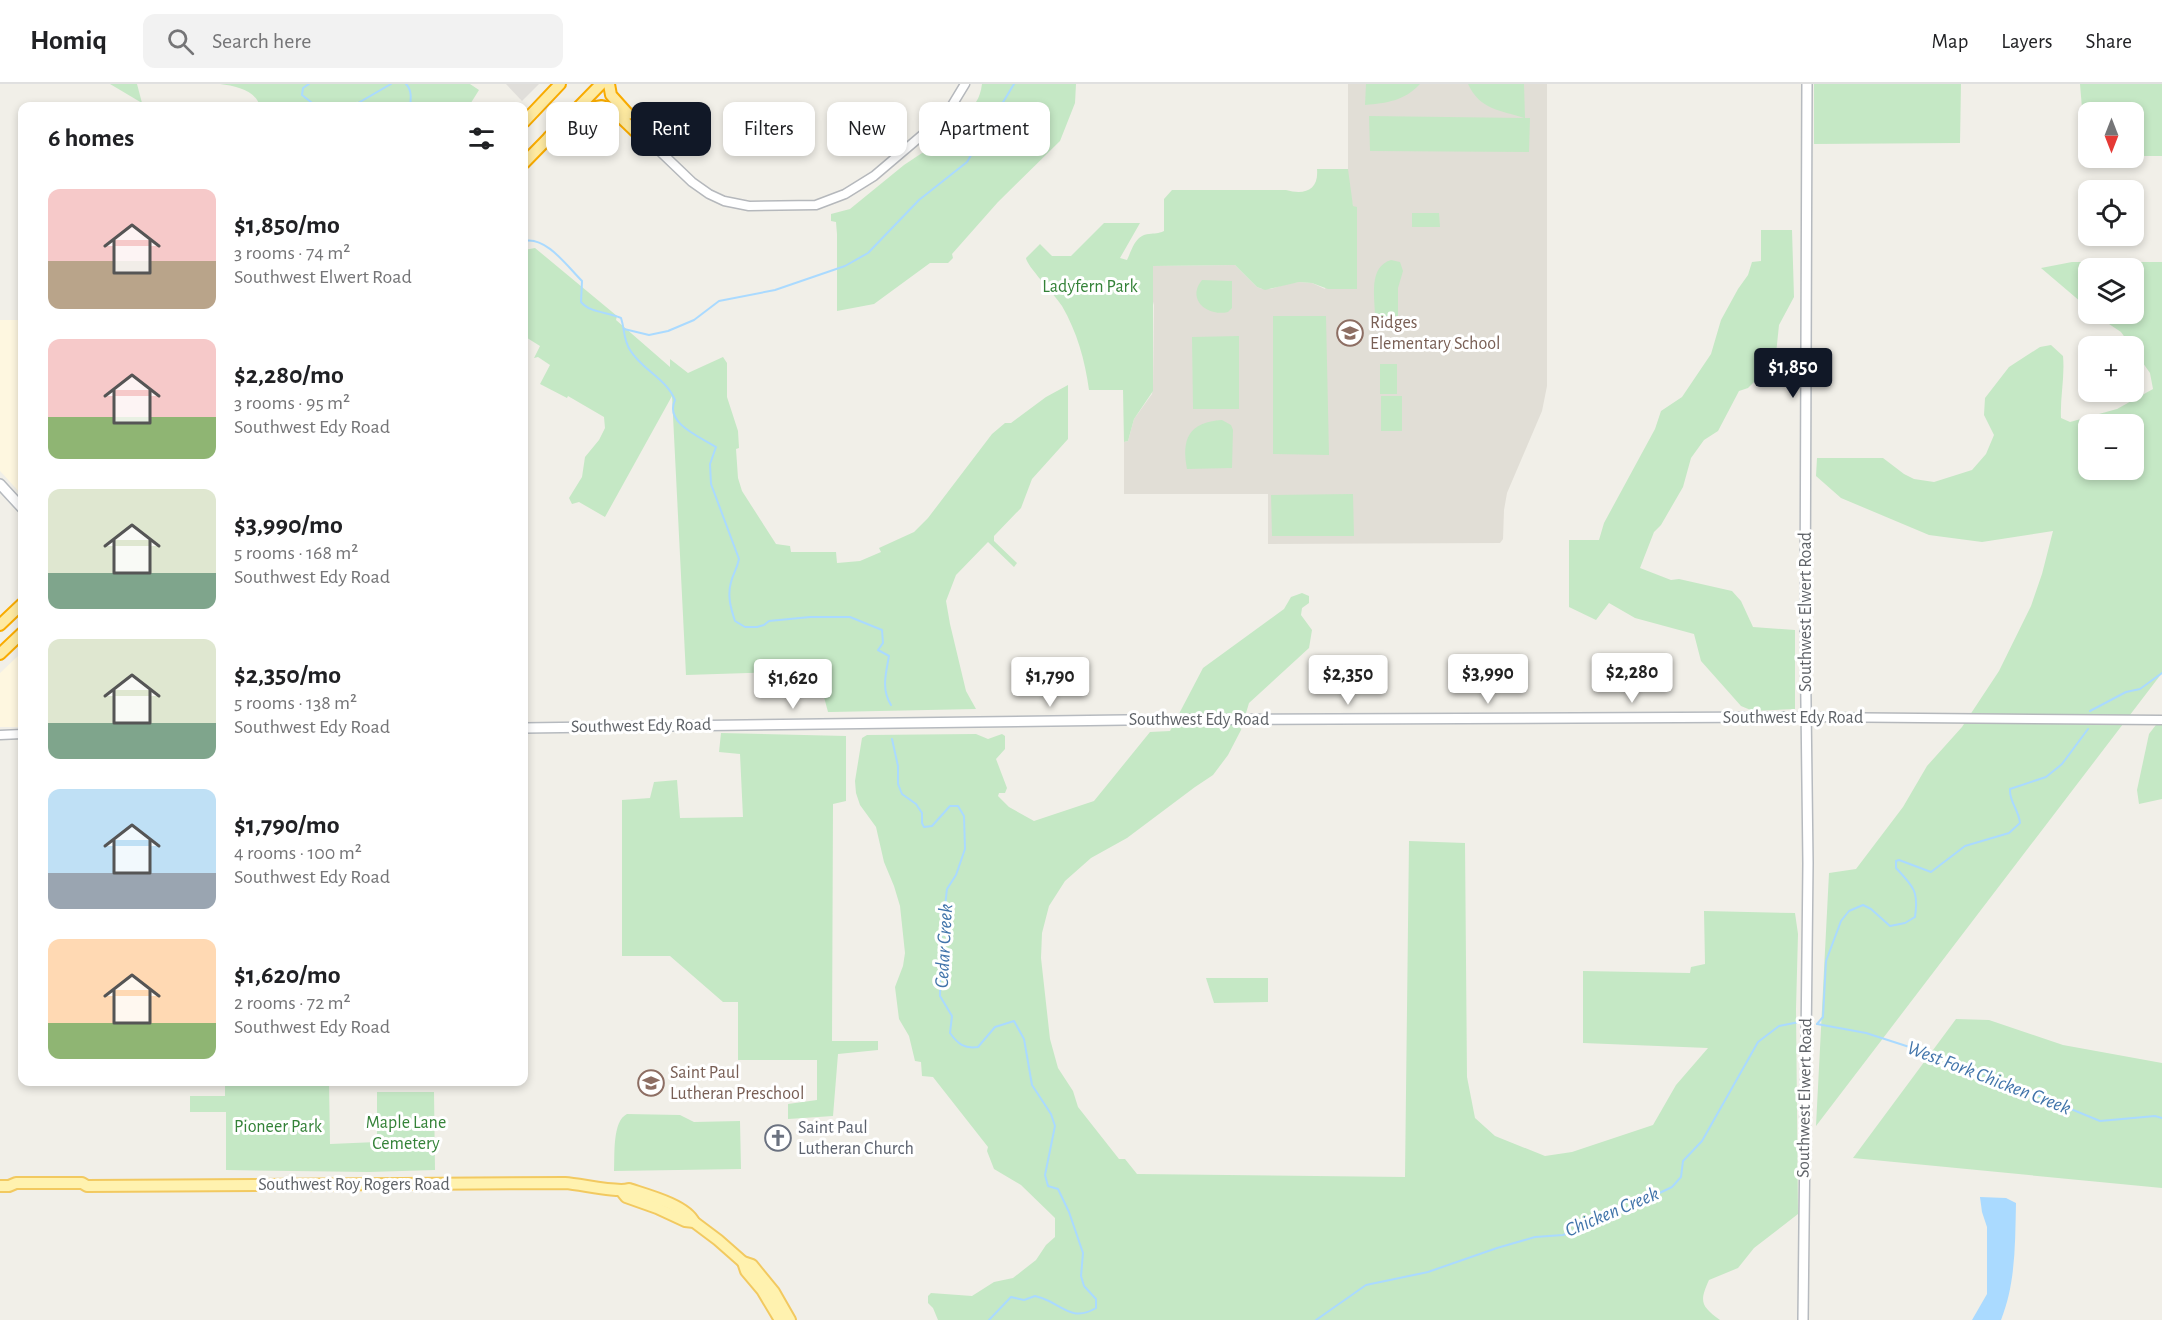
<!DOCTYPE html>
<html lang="en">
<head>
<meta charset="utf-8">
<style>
	:root { --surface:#fff; --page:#f2f2f2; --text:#202124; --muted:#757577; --line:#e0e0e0; --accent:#111827 }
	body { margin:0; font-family:"Alegreya Sans",sans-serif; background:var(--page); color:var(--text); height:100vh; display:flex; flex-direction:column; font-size:22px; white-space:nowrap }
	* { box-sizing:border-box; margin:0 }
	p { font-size:20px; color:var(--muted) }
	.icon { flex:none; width:33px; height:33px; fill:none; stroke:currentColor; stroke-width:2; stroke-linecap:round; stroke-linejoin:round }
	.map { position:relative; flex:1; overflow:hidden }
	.drawer { position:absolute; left:18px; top:18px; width:510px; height:984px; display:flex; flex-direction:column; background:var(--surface); border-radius:12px; box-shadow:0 3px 9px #0003 }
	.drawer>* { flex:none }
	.top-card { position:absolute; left:546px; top:18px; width:570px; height:54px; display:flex; gap:12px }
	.needle { width:39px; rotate:180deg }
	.fabs { position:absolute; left:2078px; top:18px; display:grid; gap:12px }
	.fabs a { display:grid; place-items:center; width:66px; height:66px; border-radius:12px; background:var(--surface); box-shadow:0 3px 9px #0003; font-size:30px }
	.price { position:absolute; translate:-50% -51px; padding:0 14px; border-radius:6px; background:#fff; color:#222; font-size:20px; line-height:39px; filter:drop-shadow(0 2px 3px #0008) }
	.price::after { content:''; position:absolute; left:50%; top:36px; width:18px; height:14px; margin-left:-9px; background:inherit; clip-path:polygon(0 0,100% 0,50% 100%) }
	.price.active { background:var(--accent); color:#fff }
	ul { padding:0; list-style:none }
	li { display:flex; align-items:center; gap:18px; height:150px; padding:0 30px }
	li span { display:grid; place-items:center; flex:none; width:168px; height:120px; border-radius:12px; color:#555 }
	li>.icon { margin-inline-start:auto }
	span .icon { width:72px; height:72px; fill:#fffc; stroke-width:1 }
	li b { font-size:26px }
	h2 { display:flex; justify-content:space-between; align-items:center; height:72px; padding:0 30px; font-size:26px }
	.chip { padding:0 21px; border-radius:12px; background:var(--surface); box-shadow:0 3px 9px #0003; font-size:21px; line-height:54px }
	.chip.active { background:var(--accent); color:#fff }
	header { display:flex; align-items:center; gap:36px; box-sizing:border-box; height:84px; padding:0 30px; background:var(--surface); border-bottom:2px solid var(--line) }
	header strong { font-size:28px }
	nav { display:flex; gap:33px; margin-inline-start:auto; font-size:21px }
	.search { width:420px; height:54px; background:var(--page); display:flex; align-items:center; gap:15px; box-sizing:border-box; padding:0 21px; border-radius:12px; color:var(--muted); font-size:22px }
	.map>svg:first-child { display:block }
	.commercial { fill:#fef7e0 }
	.industrial { fill:#e0deda }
	.education { fill:#e1ded6 }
	.green { fill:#c5e8c5; fill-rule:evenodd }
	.water { fill:#aadaff }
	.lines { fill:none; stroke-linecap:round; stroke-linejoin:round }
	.stream { stroke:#aadaff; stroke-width:2 }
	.tertiary-casing { stroke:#b5b8bc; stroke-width:11 }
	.secondary-casing { stroke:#b6babf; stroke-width:12 }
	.primary-casing { stroke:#f2c960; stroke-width:14 }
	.trunk-casing { stroke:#f9ab00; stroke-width:14 }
	.tertiary { stroke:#fff; stroke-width:8 }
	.secondary { stroke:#fff; stroke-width:9 }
	.primary { stroke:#fff2af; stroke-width:10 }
	.trunk { stroke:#feeaa1; stroke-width:10 }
	.labels { text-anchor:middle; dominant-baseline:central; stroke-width:6; stroke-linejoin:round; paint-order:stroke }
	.park-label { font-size:18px; fill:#348238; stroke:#fff }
	.education-label { font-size:18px; fill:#785e54; stroke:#fff; text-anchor:start }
	.street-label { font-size:18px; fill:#5f6368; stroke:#fff }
	.worship-label { font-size:18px; fill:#5b616d; stroke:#fff; text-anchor:start }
	.water-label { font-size:20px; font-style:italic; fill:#4174aa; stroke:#fff }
</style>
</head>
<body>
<header>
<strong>Homiq</strong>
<div class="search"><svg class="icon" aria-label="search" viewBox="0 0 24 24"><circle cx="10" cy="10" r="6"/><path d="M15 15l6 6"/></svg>Search here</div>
<nav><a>Map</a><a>Layers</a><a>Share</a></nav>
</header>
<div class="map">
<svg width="2162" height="1236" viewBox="0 0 2162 1236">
	<rect width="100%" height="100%" fill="#f1efe8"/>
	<g class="commercial">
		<path d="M 0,236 L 22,236 L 22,411 L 0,387 Z"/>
		<path d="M 22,568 L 22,643 L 0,643 L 0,589 Z"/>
	</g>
	<path class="industrial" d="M 506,0 L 539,0 L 522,17 Z"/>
	<path class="education" d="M 1348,0 L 1547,0 L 1547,302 L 1542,327 L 1507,409 L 1504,426 L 1503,455 L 1500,459 L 1268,460 L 1268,410 L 1124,410 L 1124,358 L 1128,357 L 1134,335 L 1152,310 L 1153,303 L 1154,221 L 1151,211 L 1153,182 L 1235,181 L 1257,203 L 1262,205 L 1271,205 L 1289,199 L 1299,198 L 1312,199 L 1325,205 L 1353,123 L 1348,97 Z"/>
	<g class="green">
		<path d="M 110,0 L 137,0 L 142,19 Z"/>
		<path d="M 220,0 L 470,0 L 479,6 L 469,22 L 365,22 L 356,17 L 363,22 L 260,22 C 255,6 236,2 220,0 Z"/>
		<path d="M 982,0 L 1076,0 L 1075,19 L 1060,57 L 998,118 L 952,170 L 953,174 L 948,179 L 930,179 L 874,220 L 837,227 L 837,150 L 836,138 L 831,137 L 831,130 L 850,125 L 904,81 L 937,59 C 941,55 941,51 944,46 C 958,27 978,31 982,0 Z"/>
		<path d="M 1366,0 L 1420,0 C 1404,17 1387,19 1365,21 Z"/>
		<path d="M 1468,0 L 1524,0 L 1525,34 L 1530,34 L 1529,68 L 1370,67 L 1369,32 L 1524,34 C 1500,26 1480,26 1468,0 Z"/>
		<path d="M 1814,0 L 1961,0 L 1960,59 L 1814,60 Z"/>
		<path d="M 2080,0 L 2162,0 L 2162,72 L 2133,72 L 2133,28 L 2088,28 L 2088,72 L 2086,72 Z"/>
		<path d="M 1317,85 L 1348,85 L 1353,122 L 1357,123 L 1357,205 L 1328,205 L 1312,199 L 1299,198 L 1265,206 L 1257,203 L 1235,181 L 1153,182 L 1153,307 L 1134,335 L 1128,357 L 1124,358 L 1123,306 L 1089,306 C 1085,276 1077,248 1062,222 C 1055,211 1026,181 1026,174 L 1040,160 L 1052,172 L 1071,172 L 1104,139 L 1140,139 L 1120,174 L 1127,176 C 1132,166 1135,151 1149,150 C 1155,149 1158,150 1164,147 L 1164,115 L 1172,106 L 1286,106 C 1304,111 1319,107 1317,85 Z"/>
		<path d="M 1412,129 L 1439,129 L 1440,143 L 1412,143 Z"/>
		<path d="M 1761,146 L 1792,146 L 1794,213 L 1779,241 L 1776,270 L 1771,281 L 1748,304 L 1739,307 L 1718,347 L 1704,356 L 1691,374 L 1683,403 L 1661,441 L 1654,448 L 1640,484 L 1671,496 L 1679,495 L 1732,507 L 1741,517 L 1753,543 L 1795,546 L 1795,625 L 1753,627 L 1741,622 L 1701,577 L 1694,550 L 1635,534 L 1609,519 L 1596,536 L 1569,523 L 1569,456 L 1599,456 L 1604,439 L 1655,345 L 1661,327 L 1682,313 L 1711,270 L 1721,236 L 1738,205 L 1748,191 L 1752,178 L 1761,177 Z"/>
		<path d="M 535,164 L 617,232 L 616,236 L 670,283 L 670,275 L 688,289 L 723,273 L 727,279 L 727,313 L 738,347 L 739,364 L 736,365 L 738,394 L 742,407 L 776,460 L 790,462 L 791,468 L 836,468 L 837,479 L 860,477 L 881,468 L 879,464 L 914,448 L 928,434 L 992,350 L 1005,339 L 1011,339 L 1046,313 L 1068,301 L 1068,355 L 1032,395 L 1021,424 L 994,452 L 994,457 L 1017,479 L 1014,483 L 988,458 L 956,491 L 946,517 L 950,540 L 966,607 L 976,625 L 831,628 L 828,628 L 817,587 L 686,591 L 672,312 L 605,433 L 579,418 L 572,420 L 569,414 L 582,393 L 585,373 L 599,356 L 605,344 L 604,333 L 568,312 L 567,314 L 540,300 L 550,281 L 538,273 L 534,274 L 540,262 L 524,252 L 524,166 Z"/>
		<path d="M 1391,176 L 1400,178 L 1403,187 L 1398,204 L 1398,232 L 1375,232 C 1375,213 1368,183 1391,176 Z"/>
		<path d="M 2072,178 L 2162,178 L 2162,589 L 1816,1042 L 1829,789 L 1856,785 L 1903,723 L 1927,682 L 1962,643 L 1999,587 L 2031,522 L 2042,490 L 2053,447 L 1982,458 L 1929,451 L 1841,414 L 1816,392 L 1817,374 L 1883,374 L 1904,390 L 1914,395 L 1934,398 L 1972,386 L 1986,370 L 1994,351 L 1984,331 L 1985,314 L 2009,283 L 2040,263 L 2051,261 L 2063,272 C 2065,293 2060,313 2061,334 L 2070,338 L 2117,325 L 2153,305 L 2150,289 L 2133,265 L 2133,262 L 2131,262 L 2121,248 L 2094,230 L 2133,230 L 2133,184 L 2088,184 L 2088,224 L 2041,184 ZM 2088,340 L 2133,340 L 2133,386 L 2088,386 Z"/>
		<path d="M 1202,196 L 1232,197 L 1232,224 L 1228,228 C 1207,233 1186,215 1202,196 Z"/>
		<path d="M 1273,232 L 1326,232 L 1329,371 L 1273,370 Z"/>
		<path d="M 1239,252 L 1239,325 L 1193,325 L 1192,253 Z"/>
		<rect x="1380" y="280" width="17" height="30"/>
		<rect x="1381" y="312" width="21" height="35"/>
		<path d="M 1222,336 L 1231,341 L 1233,346 L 1232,384 L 1187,385 C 1181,355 1189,338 1222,336 Z"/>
		<path d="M 1353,410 L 1354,452 L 1272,452 L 1271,411 Z"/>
		<path d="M 1302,509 L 1309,512 L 1309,519 L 1302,524 L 1301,531 L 1312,546 L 1309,564 L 1249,619 L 1241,646 L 1228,671 L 1213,691 L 1195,703 L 1127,754 L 1091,774 L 1065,797 L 1049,822 L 1042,849 L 1041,874 L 1050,955 L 1058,984 L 1073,1007 L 1078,1023 L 1119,1075 L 1125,1075 L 1137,1090 L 1405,1093 L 1409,757 L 1465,759 L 1467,993 L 1475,1034 L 1495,1052 L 1545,1072 L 1572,1068 L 1653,1041 L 1676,1001 L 1708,964 L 1583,959 L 1583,887 L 1690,889 L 1691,883 L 1705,880 L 1704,827 L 1795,829 L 1798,850 L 1796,925 L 1798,1130 L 1754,1164 L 1738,1184 L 1709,1196 C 1699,1218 1701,1222 1720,1236 L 938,1236 L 933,1224 L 928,1219 L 928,1212 L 931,1209 L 972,1212 L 994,1198 L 1013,1194 L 1036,1176 L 1046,1161 L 1055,1153 L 1055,1134 L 1021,1101 L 994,1085 L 987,1067 L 988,1063 L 933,993 L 922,992 L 921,978 L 915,977 L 909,952 L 899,935 L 895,903 L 903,882 L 905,869 L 900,822 L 894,802 L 884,778 L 876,743 L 860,721 L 856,709 L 855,697 L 862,654 L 867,651 L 976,650 L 988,655 L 1002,650 L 1005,652 L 1005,665 L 996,675 L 1007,704 L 1005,709 L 999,709 L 998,712 L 1009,723 L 1034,737 L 1094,717 L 1150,648 L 1170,647 L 1203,584 L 1284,525 L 1291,513 Z"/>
		<path d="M 2162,633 L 2162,715 L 2139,720 L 2137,706 L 2149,650 Z"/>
		<path d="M 721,649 L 846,652 L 846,717 L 833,720 L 832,957 L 878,957 L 878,966 L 838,970 L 833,1032 L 788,1035 L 788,1020 L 817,1016 L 817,976 L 738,976 L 738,918 L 723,918 L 670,872 L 622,872 L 622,716 L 650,714 L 654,698 L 677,696 L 680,734 L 743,733 L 740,670 L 719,668 Z"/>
		<path d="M 1206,894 L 1268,894 L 1268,918 L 1214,919 Z"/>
		<path d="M 1956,935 L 1989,936 L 2063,961 L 2162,979 L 2162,1104 L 1853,1074 Z"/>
		<path d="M 225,998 L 329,998 L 330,1060 L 377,1058 L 377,1008 L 434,1008 L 435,1086 L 369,1088 L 226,1086 L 226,1028 L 190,1028 L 190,1012 L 225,1012 Z"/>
		<path d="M 627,1030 L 680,1031 L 694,1038 L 740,1037 L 741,1085 L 614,1087 C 615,1072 612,1037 627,1030 Z"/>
	</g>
	<path class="water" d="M 1980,1113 L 2006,1114 L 2016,1119 C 2015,1159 2016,1198 2001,1236 L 1972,1236 L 1987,1210 L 1987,1143 L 1982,1128 Z"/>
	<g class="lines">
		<g class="stream">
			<path d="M 309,0 L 303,4 L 302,11 L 316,22"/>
			<path d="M 406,0 C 412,6 411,15 410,22"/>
			<path d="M 353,22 L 391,0"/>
			<path d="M 524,157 C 546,152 567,182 582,197 L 581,218 C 590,229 608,228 621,234 C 625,246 623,255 630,266 C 642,286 666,294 675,316 C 664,339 700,353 716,363 L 710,380 L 711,400 L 739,475 C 737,485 733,490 731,498 C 727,512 731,525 735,537 L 745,543 L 757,543 L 764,541 L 769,537 L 810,533 L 850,533 L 882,546 L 883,559 L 878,566 L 889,572 C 886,589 881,605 891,621"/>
			<path d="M 624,245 L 649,251 L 668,247 L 694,236 L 719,217 L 775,206 L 845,182 L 868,169 L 919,116 L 967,78 L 1014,0"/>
			<path d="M 2090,627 L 2126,608 L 2140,605 L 2162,589"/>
			<path d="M 892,655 L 898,682 L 898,700 L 902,710 L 916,720 L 922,729 L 922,739 L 924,743 L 932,742 L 950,722 L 958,722 L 964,732 L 965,765 L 956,791 L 947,805 L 941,856 L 940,912 L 952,932 L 950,949 C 958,960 964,965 978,963 L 995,943 L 1014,937 L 1024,955 L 1032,1001 L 1051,1030 L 1055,1042 L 1045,1091 L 1048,1102 L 1058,1105 L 1069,1128 L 1083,1169 L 1081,1192 L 1084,1202 L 1096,1215 L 1096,1224 C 1076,1236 1066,1226 1049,1217 C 1045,1215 1039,1213 1035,1212 L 1024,1216 L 1011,1213 L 989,1236"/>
			<path d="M 1817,940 L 1823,933 L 1826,877 L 1841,837 L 1849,827 L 1863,821 L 1871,825 L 1890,842 L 1905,839 L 1915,833 C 1919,807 1913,802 1896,784 L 1896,777 L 1899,776 L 1931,788 L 1965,762 L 2009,749 L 2020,739 C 2019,726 2009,718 2010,705 L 2046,693 L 2062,680 L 2088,645"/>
			<path d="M 1817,940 L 1866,949 L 1959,979 L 2100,1037 L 2155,1032 L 2162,1034"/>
			<path d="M 1316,1236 L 1366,1201 L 1428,1188 L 1497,1164 L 1535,1153 L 1563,1151 L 1603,1136 L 1672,1103 L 1681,1093 L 1683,1077 L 1702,1057 L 1758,958 L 1779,942 L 1799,938"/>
		</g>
		<g class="tertiary-casing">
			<g id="tertiary">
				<path d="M 645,53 L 692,98 L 709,110 L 724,117 L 749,122 L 816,121 L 845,110 L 874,92 L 927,47 L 951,23 L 965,0"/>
				<path d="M 1806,633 L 2162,636"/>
				<path d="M 0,651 L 22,650"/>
			</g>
		</g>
		<g class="secondary-casing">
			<g id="secondary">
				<path d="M 0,400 L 22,424"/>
				<path d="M 524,644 L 1125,636 L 1806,633"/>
				<path d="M 1803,1236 L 1808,779 L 1805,541 L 1807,0"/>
			</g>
		</g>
		<g class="primary-casing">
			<g id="primary">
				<path d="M 0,1102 L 9,1102 L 16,1099 L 82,1099 L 87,1102 L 565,1099 C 581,1100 617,1109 629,1105 C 647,1111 686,1121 694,1138"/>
				<path d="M 622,1108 L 626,1113 L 657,1124 L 685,1137 L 694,1138 L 718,1156 L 743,1178 L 752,1181 L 774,1208 L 790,1236"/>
				<path d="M 743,1178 L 746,1187 L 762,1206 L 780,1236"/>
			</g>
		</g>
		<g class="trunk-casing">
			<g id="trunk">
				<path d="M 609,0 L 611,11 L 628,30"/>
				<path d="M 524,38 L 560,0"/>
				<path d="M 549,53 L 577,39 L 591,24 L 602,22 L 614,27 L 639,51 L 645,53"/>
				<path d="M 524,79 L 601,0"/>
				<path d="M 0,541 L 22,520"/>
				<path d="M 0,570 L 22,549"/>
			</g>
		</g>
		<use href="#tertiary" class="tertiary"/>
		<use href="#secondary" class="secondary"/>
		<use href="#primary" class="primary"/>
		<use href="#trunk" class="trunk"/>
	</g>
	<defs>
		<g id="school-ring" transform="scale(1.35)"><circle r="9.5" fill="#fff" stroke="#8d6e63" stroke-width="1.5"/><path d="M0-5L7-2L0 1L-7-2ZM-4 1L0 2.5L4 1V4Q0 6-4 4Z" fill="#8d6e63"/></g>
		<g id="church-ring" transform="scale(1.35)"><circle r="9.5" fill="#fff" stroke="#6b7280" stroke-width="1.5"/><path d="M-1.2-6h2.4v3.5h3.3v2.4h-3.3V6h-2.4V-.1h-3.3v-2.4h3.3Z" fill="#6b7280"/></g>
	</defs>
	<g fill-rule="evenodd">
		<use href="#school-ring" x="1350" y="249"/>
		<use href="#school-ring" x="651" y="999"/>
		<use href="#church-ring" x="778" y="1054"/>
	</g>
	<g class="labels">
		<g class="park-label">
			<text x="1090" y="203">Ladyfern Park</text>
			<text x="406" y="1039">Maple Lane<tspan x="406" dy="21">Cemetery</tspan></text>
			<text x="278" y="1043">Pioneer Park</text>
		</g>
		<g class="education-label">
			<text x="1370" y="239">Ridges<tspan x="1370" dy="21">Elementary School</tspan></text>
			<text x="670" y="989">Saint Paul<tspan x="670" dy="21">Lutheran Preschool</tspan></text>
		</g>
		<g class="street-label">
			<text transform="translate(1806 528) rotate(-90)">Southwest Elwert Road</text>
			<text x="1793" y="634">Southwest Edy Road</text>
			<text x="1199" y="636">Southwest Edy Road</text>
			<text transform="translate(641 642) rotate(-1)">Southwest Edy Road</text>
			<text transform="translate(1805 1014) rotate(-89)">Southwest Elwert Road</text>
			<text x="354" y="1101">Southwest Roy Rogers Road</text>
		</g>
		<g class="worship-label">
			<text x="798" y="1044">Saint Paul<tspan x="798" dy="21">Lutheran Church</tspan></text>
		</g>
		<g class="water-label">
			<text transform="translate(944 862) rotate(-87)">Cedar Creek</text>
			<text transform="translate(1989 994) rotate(21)">West Fork Chicken Creek</text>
			<text transform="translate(1612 1128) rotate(-23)">Chicken Creek</text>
		</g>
	</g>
</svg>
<div class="fabs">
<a><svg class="needle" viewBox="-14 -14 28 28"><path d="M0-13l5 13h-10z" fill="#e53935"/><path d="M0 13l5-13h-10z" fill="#757577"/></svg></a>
<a><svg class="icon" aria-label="locate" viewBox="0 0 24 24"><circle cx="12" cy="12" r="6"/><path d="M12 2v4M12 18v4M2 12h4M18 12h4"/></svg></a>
<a><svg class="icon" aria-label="layers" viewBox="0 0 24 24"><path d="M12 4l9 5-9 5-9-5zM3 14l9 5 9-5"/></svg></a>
<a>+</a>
<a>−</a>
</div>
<b class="price active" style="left:1793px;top:315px">$1,850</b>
<b class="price" style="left:1632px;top:620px">$2,280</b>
<b class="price" style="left:1488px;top:621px">$3,990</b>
<b class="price" style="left:1348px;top:622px">$2,350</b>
<b class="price" style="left:1050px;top:624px">$1,790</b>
<b class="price" style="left:793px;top:626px">$1,620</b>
<div class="top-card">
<a class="chip">Buy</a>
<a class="chip active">Rent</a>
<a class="chip">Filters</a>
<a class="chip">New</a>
<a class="chip">Apartment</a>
</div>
<section class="drawer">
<h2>6 homes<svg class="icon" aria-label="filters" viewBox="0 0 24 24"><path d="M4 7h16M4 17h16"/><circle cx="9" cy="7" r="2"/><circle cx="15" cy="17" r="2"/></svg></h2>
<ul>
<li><span style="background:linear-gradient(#f6c9c9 60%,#b9a48a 0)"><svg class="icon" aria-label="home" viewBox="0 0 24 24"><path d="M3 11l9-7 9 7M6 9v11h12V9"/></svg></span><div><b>$1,850/mo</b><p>3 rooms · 74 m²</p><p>Southwest Elwert Road</p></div></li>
<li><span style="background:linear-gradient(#f6c9c9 65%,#8fb573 0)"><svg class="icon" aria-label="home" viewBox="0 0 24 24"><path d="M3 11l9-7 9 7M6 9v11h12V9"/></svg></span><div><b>$2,280/mo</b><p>3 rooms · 95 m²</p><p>Southwest Edy Road</p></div></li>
<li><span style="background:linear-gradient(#dfe7d0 70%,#7fa58c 0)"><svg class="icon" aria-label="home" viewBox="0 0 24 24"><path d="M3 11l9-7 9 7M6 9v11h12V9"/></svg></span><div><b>$3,990/mo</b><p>5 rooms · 168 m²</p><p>Southwest Edy Road</p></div></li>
<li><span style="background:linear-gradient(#dfe7d0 70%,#7fa58c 0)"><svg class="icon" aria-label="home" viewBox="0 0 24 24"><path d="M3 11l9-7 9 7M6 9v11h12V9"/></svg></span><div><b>$2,350/mo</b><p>5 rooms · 138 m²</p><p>Southwest Edy Road</p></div></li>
<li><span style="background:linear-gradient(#bfe0f5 70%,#9aa5b1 0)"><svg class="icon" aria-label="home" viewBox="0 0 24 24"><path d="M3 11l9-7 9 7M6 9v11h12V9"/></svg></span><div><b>$1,790/mo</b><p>4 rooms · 100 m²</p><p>Southwest Edy Road</p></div></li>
<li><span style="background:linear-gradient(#ffd9b3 70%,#8fb573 0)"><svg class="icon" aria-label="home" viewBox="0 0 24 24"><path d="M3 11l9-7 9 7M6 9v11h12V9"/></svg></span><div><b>$1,620/mo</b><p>2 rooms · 72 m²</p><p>Southwest Edy Road</p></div></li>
</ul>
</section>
</div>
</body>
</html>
